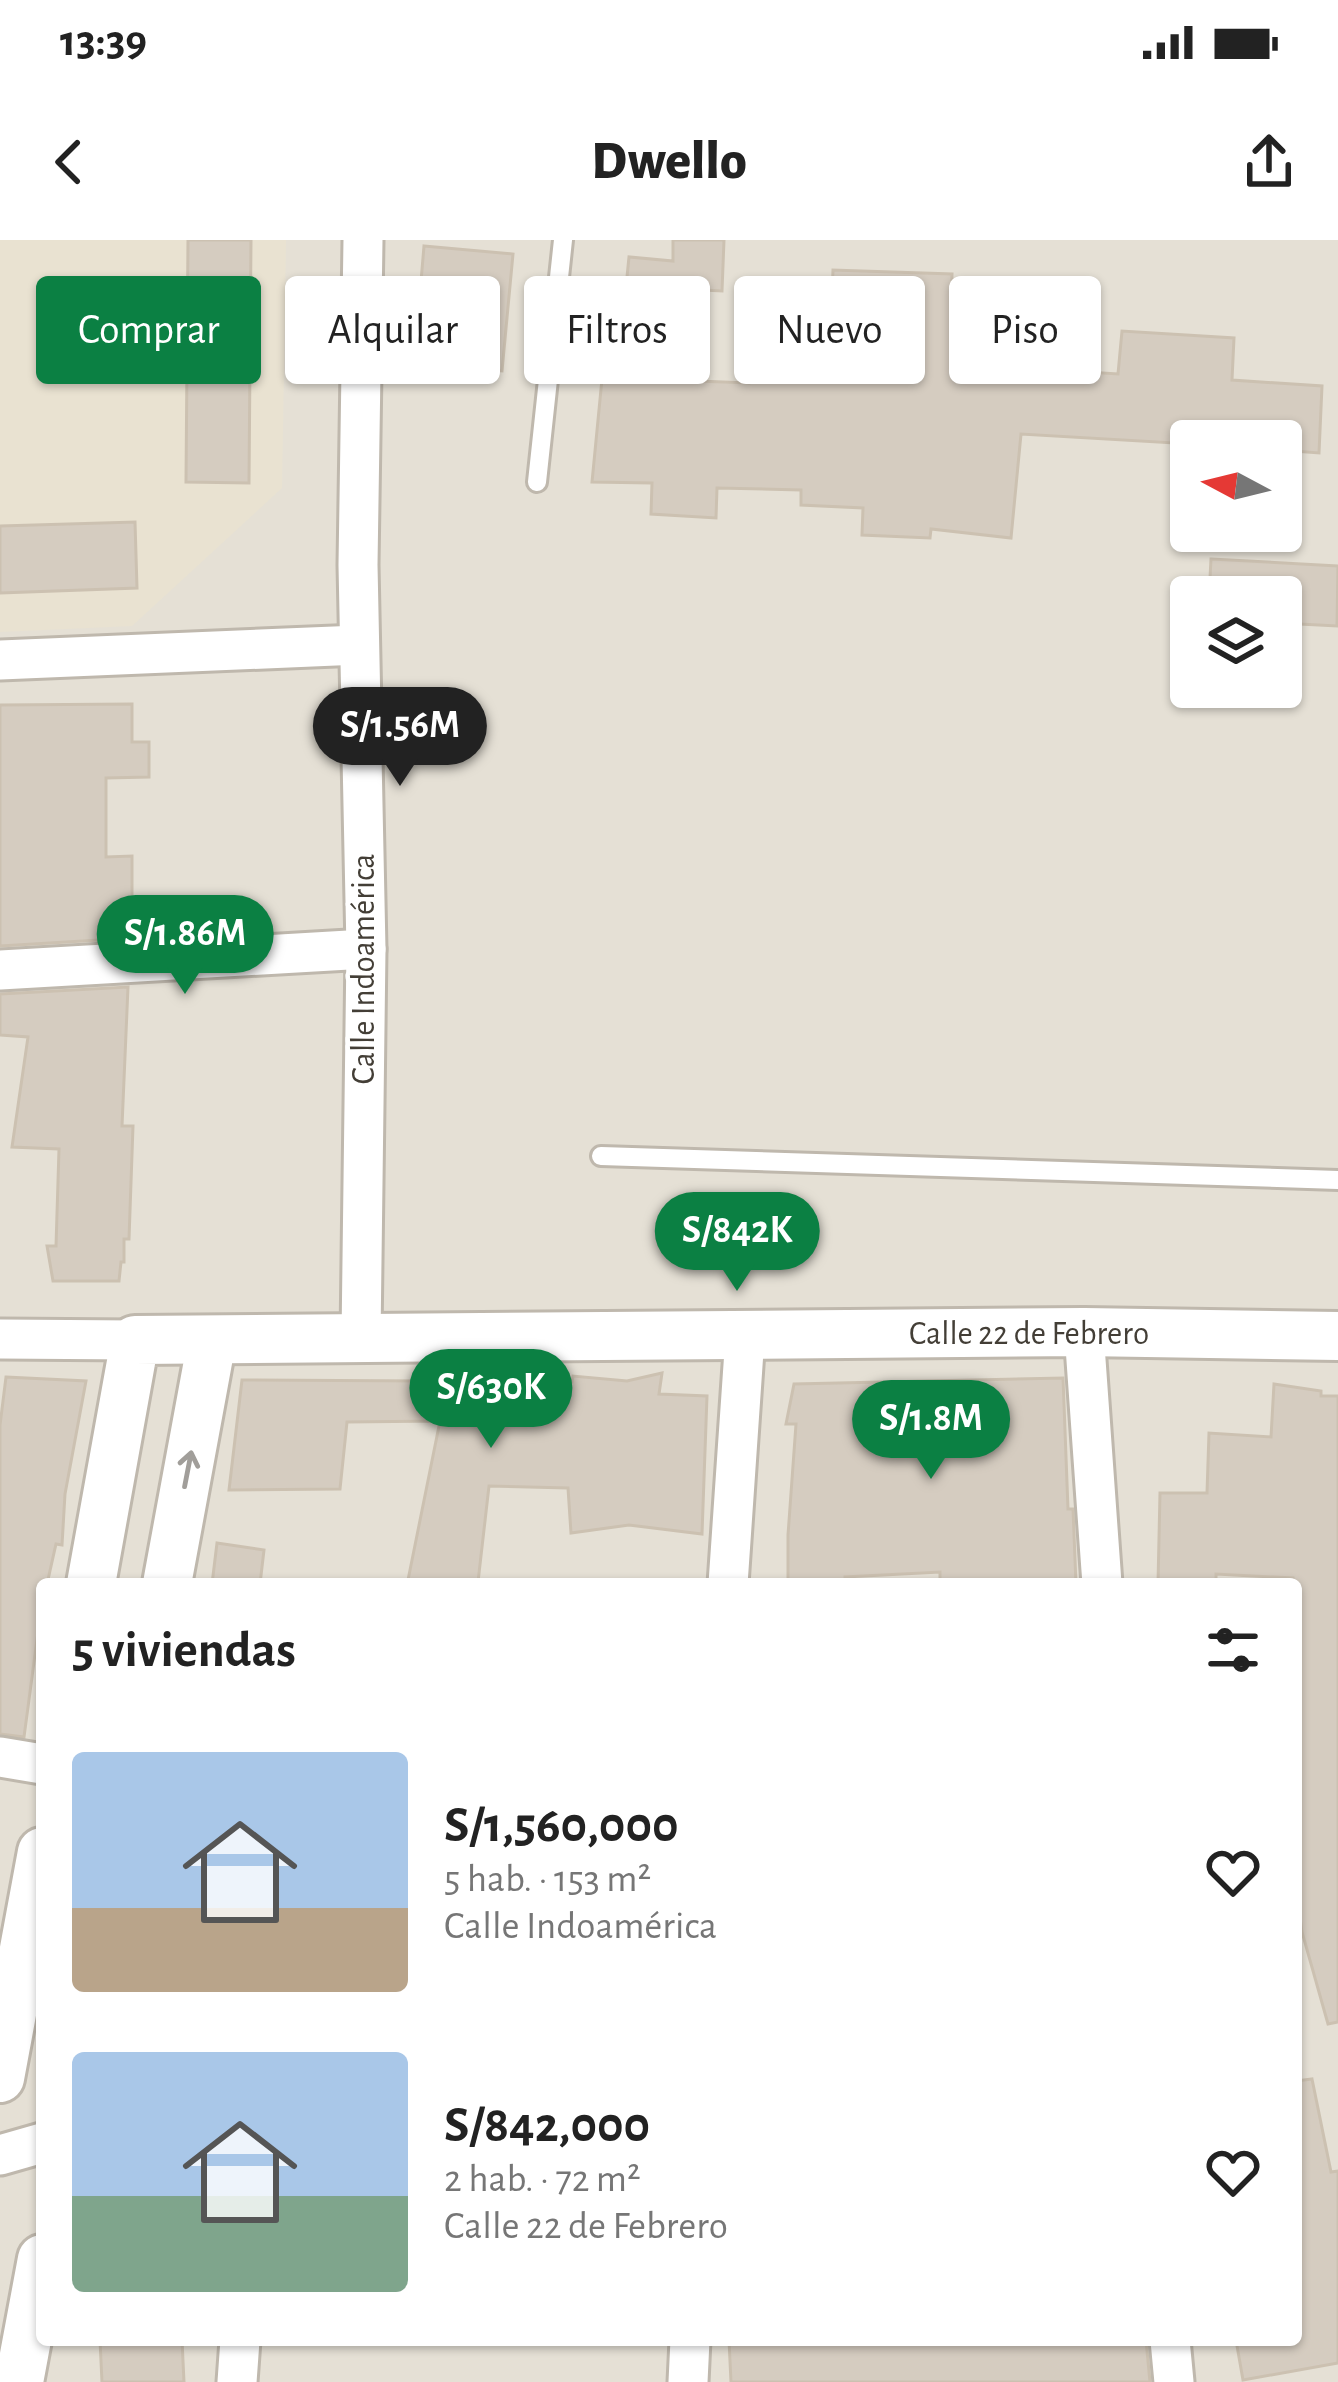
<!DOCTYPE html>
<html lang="es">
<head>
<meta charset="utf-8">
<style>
	:root { --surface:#fff; --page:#f6f6f6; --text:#222; --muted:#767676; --accent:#0b8043 }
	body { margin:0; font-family:"Alegreya Sans",sans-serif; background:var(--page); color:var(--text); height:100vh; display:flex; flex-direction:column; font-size:45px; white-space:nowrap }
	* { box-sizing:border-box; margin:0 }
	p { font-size:39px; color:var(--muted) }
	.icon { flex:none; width:66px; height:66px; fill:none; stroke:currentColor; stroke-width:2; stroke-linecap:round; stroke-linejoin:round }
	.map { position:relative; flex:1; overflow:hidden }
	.sheet { position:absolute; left:36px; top:1338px; width:1266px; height:768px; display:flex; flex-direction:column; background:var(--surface); border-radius:12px; box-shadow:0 3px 9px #0004 }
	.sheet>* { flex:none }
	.top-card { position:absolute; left:36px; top:36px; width:1266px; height:108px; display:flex; gap:24px }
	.needle { width:78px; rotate:277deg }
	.fabs { position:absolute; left:1170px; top:180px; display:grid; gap:24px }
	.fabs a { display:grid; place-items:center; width:132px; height:132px; border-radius:12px; background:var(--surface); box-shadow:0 3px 9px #0004; font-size:60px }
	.price { position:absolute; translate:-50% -102px; padding:0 27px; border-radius:42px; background:var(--accent); color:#fff; font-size:39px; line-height:78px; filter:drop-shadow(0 3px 6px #0008) }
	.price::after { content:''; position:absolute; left:50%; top:72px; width:36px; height:27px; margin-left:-18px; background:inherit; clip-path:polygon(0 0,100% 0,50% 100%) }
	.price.current { background:#222; color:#fff }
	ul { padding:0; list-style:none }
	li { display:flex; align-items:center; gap:36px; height:300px; padding:0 36px }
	li span { display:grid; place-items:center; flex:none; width:336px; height:240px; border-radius:12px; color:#555 }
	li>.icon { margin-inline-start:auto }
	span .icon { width:144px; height:144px; fill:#fffc; stroke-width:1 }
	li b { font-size:51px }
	h2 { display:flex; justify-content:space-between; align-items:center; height:144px; padding:0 36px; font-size:51px }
	.chip { padding:0 42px; border-radius:12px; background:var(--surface); box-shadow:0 3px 9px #0004; font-size:42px; line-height:108px }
	.chip.current { background:var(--accent); color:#fff }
	.status { display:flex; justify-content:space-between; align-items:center; height:84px; padding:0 60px; background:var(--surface); direction:ltr }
	.status svg { height:33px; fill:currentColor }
	header { display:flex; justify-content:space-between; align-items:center; height:156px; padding:0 36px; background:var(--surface); font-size:54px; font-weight:800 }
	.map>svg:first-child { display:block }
	.residential { fill:#e5e0d5; fill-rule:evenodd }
	.education { fill:#e9e2d1 }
	.building { fill:#d5ccc0; stroke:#ccc1b1; stroke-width:3 }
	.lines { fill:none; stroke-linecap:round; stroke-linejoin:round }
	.service-casing { stroke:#bfb8ad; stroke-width:24 }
	.minor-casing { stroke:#bfb8ad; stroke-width:45 }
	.tertiary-casing { stroke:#bfb8ad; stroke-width:54 }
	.service { stroke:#fff; stroke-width:18 }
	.minor { stroke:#fff; stroke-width:39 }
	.tertiary { stroke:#fff; stroke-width:48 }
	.oneway { stroke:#a19e9a }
	.labels { text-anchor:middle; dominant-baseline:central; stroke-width:9; stroke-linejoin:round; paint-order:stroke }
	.street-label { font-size:33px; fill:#433e36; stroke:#fff }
</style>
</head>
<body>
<div class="status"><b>13:39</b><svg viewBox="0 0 49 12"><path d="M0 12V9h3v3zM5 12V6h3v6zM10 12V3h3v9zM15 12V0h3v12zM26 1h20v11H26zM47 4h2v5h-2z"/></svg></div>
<header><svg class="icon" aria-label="back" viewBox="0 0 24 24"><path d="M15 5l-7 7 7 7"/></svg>Dwello<svg class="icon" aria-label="share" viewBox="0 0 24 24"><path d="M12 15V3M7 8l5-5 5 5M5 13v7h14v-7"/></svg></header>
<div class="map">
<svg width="1338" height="2142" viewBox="0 0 1338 2142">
	<rect width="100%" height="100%" fill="#f1eee6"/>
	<path class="residential" d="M 0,0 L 1338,0 L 1338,2142 L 0,2142 ZM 1191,201 L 1281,201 L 1281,291 L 1191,291 ZM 1191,357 L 1281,357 L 1281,447 L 1191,447 ZM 42,1344 L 1296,1344 L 1296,2100 L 42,2100 Z"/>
	<path class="education" d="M 0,0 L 286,0 L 282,248 L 132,386 L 0,392 Z"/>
	<g class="building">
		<path d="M 188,0 L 251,0 L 249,243 L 186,242 Z"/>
		<path d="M 673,0 L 724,0 L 722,51 L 681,49 L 680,56 L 670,55 L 663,130 L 673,131 L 672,140 L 749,143 L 752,53 L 832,56 L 833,30 L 952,34 L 951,69 L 965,70 L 962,124 L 1118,134 L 1122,91 L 1234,98 L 1232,140 L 1322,146 L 1319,213 L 1281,210 L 1281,201 L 1191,201 L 1191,204 L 1021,194 L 1011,298 L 931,289 L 930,298 L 862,295 L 863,268 L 801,265 L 801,250 L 717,248 L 716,278 L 651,274 L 652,243 L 592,242 L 611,46 L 626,47 L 629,17 L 673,21 Z"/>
		<path d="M 424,6 L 513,14 L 502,131 L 414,124 Z"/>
		<path d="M 135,282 L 137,348 L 0,353 L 0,286 Z"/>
		<path d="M 1211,319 L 1338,326 L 1337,386 L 1281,383 L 1281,357 L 1209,357 Z"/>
		<path d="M 132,464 L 132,502 L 149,502 L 149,537 L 106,538 L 106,617 L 132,616 L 132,698 L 0,706 L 0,465 Z"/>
		<path d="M 128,747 L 122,886 L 133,886 L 129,999 L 124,999 L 124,1022 L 121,1022 L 119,1041 L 53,1041 L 47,1006 L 56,1006 L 59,909 L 12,907 L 28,797 L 0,795 L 0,754 Z"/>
		<path d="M 662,1133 L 659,1154 L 707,1156 L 702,1294 L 629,1285 L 571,1293 L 568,1248 L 489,1246 L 478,1342 L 408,1340 L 440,1181 L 347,1182 L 340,1249 L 229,1250 L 242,1140 L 572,1142 L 573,1136 L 627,1141 Z"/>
		<path d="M 6,1137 L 86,1141 L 65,1254 L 62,1305 L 56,1304 L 47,1344 L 42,1344 L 42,1362 L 24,1497 L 0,1494 L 0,1185 Z"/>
		<path d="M 1063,1138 L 1068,1269 L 1073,1269 L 1076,1344 L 940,1344 L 940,1332 L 845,1337 L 845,1344 L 788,1344 L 788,1295 L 796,1184 L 786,1184 L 794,1144 Z"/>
		<path d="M 1274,1144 L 1321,1151 L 1321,1156 L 1338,1156 L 1338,1782 L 1328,1784 L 1302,1692 L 1296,1650 L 1296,1344 L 1293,1344 L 1293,1338 L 1216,1334 L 1216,1344 L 1158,1344 L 1160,1253 L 1207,1253 L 1209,1193 L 1271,1197 Z"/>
		<path d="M 217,1303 L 264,1310 L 260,1344 L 212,1344 Z"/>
		<path d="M 1312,1839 L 1331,1932 L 1338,1931 L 1338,2123 L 1243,2140 L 1236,2100 L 1296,2100 L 1296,1841 Z"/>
		<path d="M 100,2100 L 182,2100 L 184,2142 L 102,2142 Z"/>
		<path d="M 729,2100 L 971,2100 L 972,2103 L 1016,2100 L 1146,2100 L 1150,2142 L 731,2142 Z"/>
	</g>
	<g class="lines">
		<g class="service-casing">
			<g id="service">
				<path d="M 537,242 L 563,0"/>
				<path d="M 601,916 L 1338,940"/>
			</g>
		</g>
		<g class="minor-casing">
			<g id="minor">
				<path d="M 0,420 L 359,405"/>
				<path d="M 0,730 L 366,709"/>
				<path d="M 1084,1092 L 1102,1344"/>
				<path d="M 361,1098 L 366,709 L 358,325 L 363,0"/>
				<path d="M 0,1099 L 135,1100"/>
				<path d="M 728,1344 L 745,1096"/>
				<path d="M 0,1517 L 42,1524"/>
				<path d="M 0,1915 L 42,1903"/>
				<path d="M 1170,2100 L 1174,2142"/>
				<path d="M 237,2142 L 240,2100"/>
				<path d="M 688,2142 L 690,2100"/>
			</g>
		</g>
		<g class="tertiary-casing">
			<g id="tertiary">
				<path d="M 91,1344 L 135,1100 L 1084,1092 L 1338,1096"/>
				<path d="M 167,1344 L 212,1100"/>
				<path d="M 0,1838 L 42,1612"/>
				<path d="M 19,2142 L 42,2019"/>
			</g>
		</g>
		<use href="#service" class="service"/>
		<use href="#minor" class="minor"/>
		<use href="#tertiary" class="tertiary"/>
	</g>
	<defs><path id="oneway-shaft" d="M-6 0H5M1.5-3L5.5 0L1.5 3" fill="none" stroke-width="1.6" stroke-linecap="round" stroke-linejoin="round" transform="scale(3)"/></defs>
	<use class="oneway" href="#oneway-shaft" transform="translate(188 1229) rotate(-79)"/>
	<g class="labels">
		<g class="street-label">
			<text transform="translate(364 729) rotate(-90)">Calle Indoamérica</text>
			<text x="1029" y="1094">Calle 22 de Febrero</text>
		</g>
	</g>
</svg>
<div class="fabs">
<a><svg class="needle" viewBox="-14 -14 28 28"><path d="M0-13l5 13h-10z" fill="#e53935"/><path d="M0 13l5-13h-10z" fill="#767676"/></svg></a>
<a><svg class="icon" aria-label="layers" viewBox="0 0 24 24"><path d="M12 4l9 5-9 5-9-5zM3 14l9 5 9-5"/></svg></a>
</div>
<b class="price current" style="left:400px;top:549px">S/1.56M</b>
<b class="price" style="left:185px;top:757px">S/1.86M</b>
<b class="price" style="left:737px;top:1054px">S/842K</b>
<b class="price" style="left:491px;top:1211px">S/630K</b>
<b class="price" style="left:931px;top:1242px">S/1.8M</b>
<div class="top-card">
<a class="chip current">Comprar</a>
<a class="chip">Alquilar</a>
<a class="chip">Filtros</a>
<a class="chip">Nuevo</a>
<a class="chip">Piso</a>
</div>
<section class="sheet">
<h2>5 viviendas<svg class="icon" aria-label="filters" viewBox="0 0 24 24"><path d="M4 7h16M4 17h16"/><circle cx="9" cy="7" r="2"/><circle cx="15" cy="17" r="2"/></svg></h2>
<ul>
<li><span style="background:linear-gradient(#a9c7e8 65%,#b9a48a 0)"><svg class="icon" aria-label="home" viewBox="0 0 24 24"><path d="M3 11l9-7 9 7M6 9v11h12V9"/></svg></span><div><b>S/1,560,000</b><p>5 hab. · 153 m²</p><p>Calle Indoamérica</p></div><svg class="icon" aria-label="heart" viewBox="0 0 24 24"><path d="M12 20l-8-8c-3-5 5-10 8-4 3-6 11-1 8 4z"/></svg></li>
<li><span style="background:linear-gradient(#a9c7e8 60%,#7fa58c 0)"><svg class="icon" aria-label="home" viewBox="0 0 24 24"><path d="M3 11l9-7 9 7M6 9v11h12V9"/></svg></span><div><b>S/842,000</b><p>2 hab. · 72 m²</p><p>Calle 22 de Febrero</p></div><svg class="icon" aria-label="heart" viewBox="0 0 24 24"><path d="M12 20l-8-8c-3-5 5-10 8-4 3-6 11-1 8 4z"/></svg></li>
</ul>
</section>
</div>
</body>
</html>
